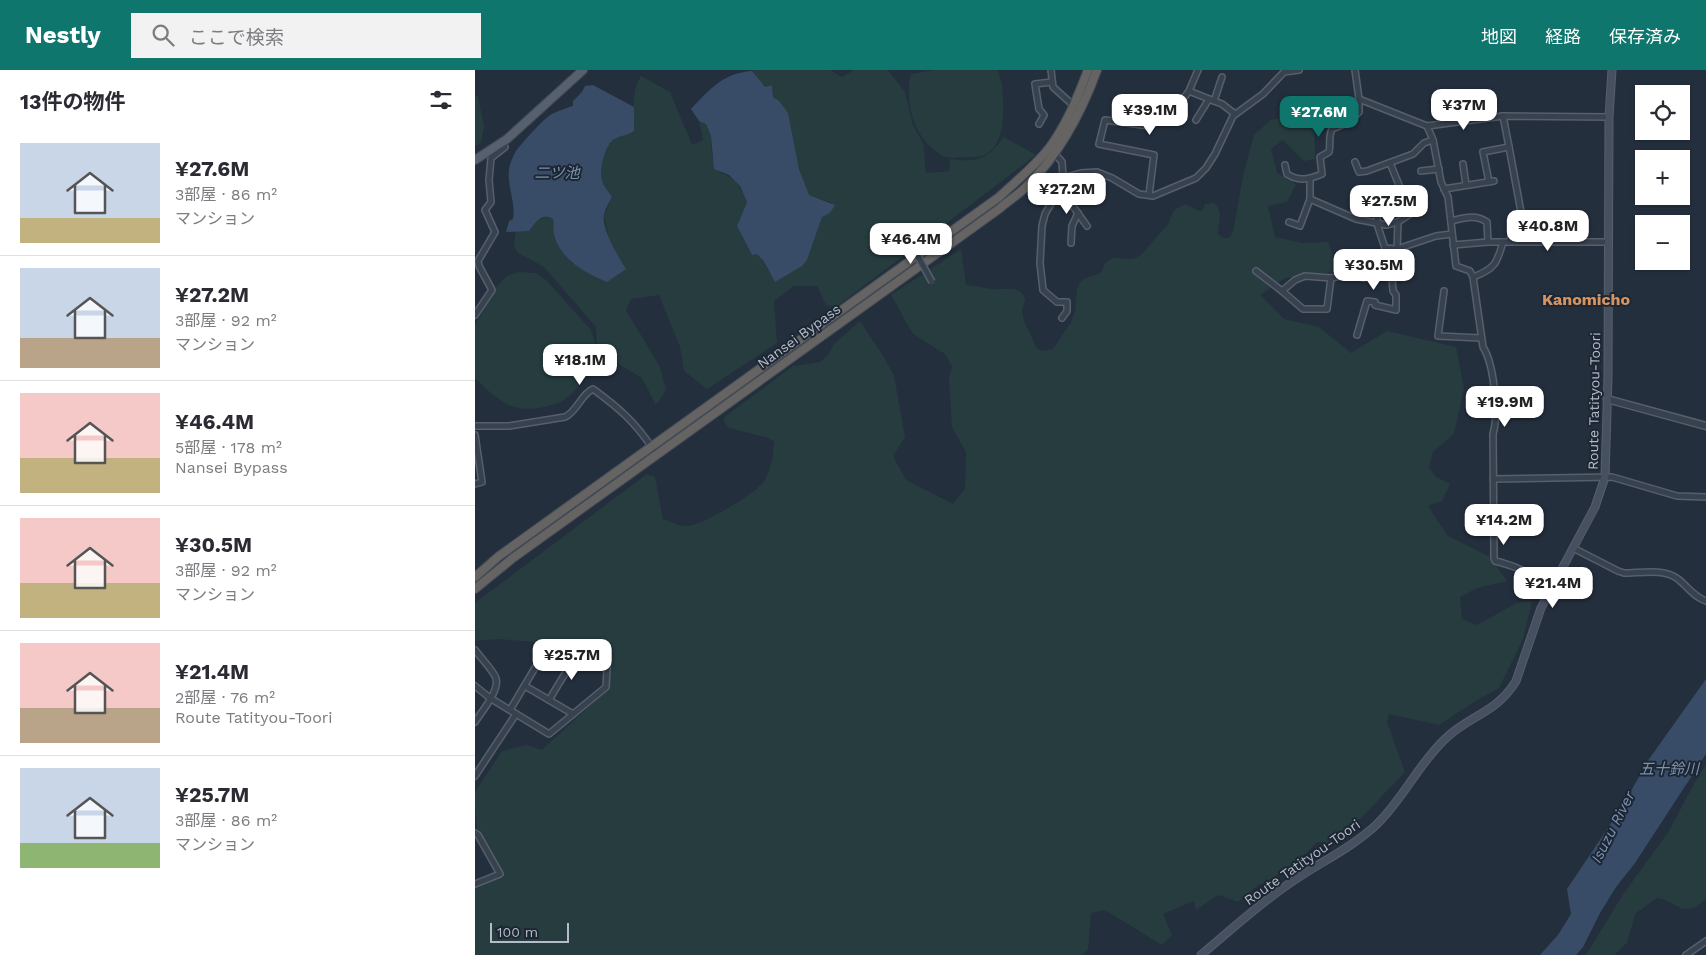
<!DOCTYPE html>
<html lang="ja">
<head>
<meta charset="utf-8">
<style>
	:root { --surface:#fff; --page:#f2f2f3; --text:#2b2b33; --muted:#7c7c81; --line:#e1e1e2; --accent:#0f766e }
	body { margin:0; font-family:"Work Sans","Noto Sans JP",sans-serif; background:var(--page); color:var(--text); height:100vh; display:flex; flex-direction:column; font-size:19px; white-space:nowrap }
	* { box-sizing:border-box; margin:0 }
	p { font-size:16px; color:var(--muted) }
	.icon { flex:none; width:28px; height:28px; fill:none; stroke:currentColor; stroke-width:2; stroke-linecap:round; stroke-linejoin:round }
	.map { position:relative; flex:1; overflow:hidden }
	.side { display:flex; flex-direction:column; background:var(--surface); width:475px }
	.side>* { flex:none }
	.fabs { position:absolute; left:1160px; top:15px; display:grid; gap:10px }
	.fabs a { display:grid; place-items:center; width:55px; height:55px; border-radius:0px; background:var(--surface); box-shadow:0 1px 4px #0004; font-size:25px }
	.scale { position:absolute; left:15px; bottom:12px; width:79px; box-sizing:border-box; padding-left:5px; border:2px solid #b4bcc9; border-top:0; font-size:14px; line-height:18px; white-space:nowrap; color:#b4bcc9; -webkit-text-stroke:4px #1d2633; paint-order:stroke }
	.price { position:absolute; translate:-50% -42px; padding:0 11px; border-radius:10px; background:#fff; color:#222; font-size:16px; line-height:32px; filter:drop-shadow(0 1px 2px #0008) }
	.price::after { content:''; position:absolute; left:50%; top:30px; width:15px; height:11px; margin-left:-8px; background:inherit; clip-path:polygon(0 0,100% 0,50% 100%) }
	.price.active { background:var(--accent); color:#fff }
	ul { padding:0; list-style:none }
	li { display:flex; align-items:center; gap:15px; height:125px; padding:0 20px }
	li+li { border-top:1px solid var(--line) }
	li span { display:grid; place-items:center; flex:none; width:140px; height:100px; border-radius:0px; color:#555 }
	li>.icon { margin-inline-start:auto }
	span .icon { width:60px; height:60px; fill:#fffc; stroke-width:1 }
	li b { font-size:21px }
	h2 { display:flex; justify-content:space-between; align-items:center; height:60px; padding:0 20px; font-size:21px }
	header { display:flex; align-items:center; gap:30px; box-sizing:border-box; height:70px; padding:0 25px; background:var(--accent); color:#fff }
	header strong { font-size:24px }
	nav { display:flex; gap:28px; margin-inline-start:auto; font-size:18px }
	.search { width:350px; height:45px; background:var(--page); display:flex; align-items:center; gap:12px; box-sizing:border-box; padding:0 18px; border-radius:0px; color:var(--muted); font-size:19px }
	main { display:flex; flex:1; min-height:0 }
	.map>svg:first-child { display:block }
	.green { fill:#263c3f }
	.water { fill:#394c67 }
	.lines { fill:none; stroke-linecap:round; stroke-linejoin:round }
	.minor-casing { stroke:#565f6c; stroke-width:8 }
	.tertiary-casing { stroke:#565f6c; stroke-width:9 }
	.secondary-casing { stroke:#565f6c; stroke-width:9 }
	.primary-casing { stroke:#414a57; stroke-width:10 }
	.trunk-casing { stroke:#434c59; stroke-width:10 }
	.minor { stroke:#38414e; stroke-width:5 }
	.tertiary { stroke:#38414e; stroke-width:6 }
	.secondary { stroke:#465061; stroke-width:7 }
	.primary { stroke:#56606e; stroke-width:8 }
	.trunk { stroke:#656462; stroke-width:8 }
	.minor-bridge-casing { stroke:#565f6c; stroke-width:8; stroke-linecap:butt }
	.minor-bridge { stroke:#38414e; stroke-width:5 }
	.labels { text-anchor:middle; dominant-baseline:central; stroke-width:4; stroke-linejoin:round; paint-order:stroke }
	.street-label { font-size:14px; fill:#b4bcc9; stroke:#1d2633 }
	.water-label { font-size:15px; font-style:italic; fill:#7c92b1; stroke:#1d2633 }
	.quarter-label { font-size:16px; font-weight:bold; fill:#d59563; stroke:#1d2633 }
</style>
</head>
<body>
<header>
<strong>Nestly</strong>
<div class="search"><svg class="icon" aria-label="search" viewBox="0 0 24 24"><circle cx="10" cy="10" r="6"/><path d="M15 15l6 6"/></svg>ここで検索</div>
<nav><a>地図</a><a>経路</a><a>保存済み</a></nav>
</header>
<main>
<section class="side">
<h2>13件の物件<svg class="icon" aria-label="filters" viewBox="0 0 24 24"><path d="M4 7h16M4 17h16"/><circle cx="9" cy="7" r="2"/><circle cx="15" cy="17" r="2"/></svg></h2>
<ul>
<li><span style="background:linear-gradient(#c9d6e8 75%,#c2b280 0)"><svg class="icon" aria-label="home" viewBox="0 0 24 24"><path d="M3 11l9-7 9 7M6 9v11h12V9"/></svg></span><div><b>¥27.6M</b><p>3部屋 · 86 m²</p><p>マンション</p></div></li>
<li><span style="background:linear-gradient(#c9d6e8 70%,#b9a48a 0)"><svg class="icon" aria-label="home" viewBox="0 0 24 24"><path d="M3 11l9-7 9 7M6 9v11h12V9"/></svg></span><div><b>¥27.2M</b><p>3部屋 · 92 m²</p><p>マンション</p></div></li>
<li><span style="background:linear-gradient(#f6c9c9 65%,#c2b280 0)"><svg class="icon" aria-label="home" viewBox="0 0 24 24"><path d="M3 11l9-7 9 7M6 9v11h12V9"/></svg></span><div><b>¥46.4M</b><p>5部屋 · 178 m²</p><p>Nansei Bypass</p></div></li>
<li><span style="background:linear-gradient(#f6c9c9 65%,#c2b280 0)"><svg class="icon" aria-label="home" viewBox="0 0 24 24"><path d="M3 11l9-7 9 7M6 9v11h12V9"/></svg></span><div><b>¥30.5M</b><p>3部屋 · 92 m²</p><p>マンション</p></div></li>
<li><span style="background:linear-gradient(#f6c9c9 65%,#b9a48a 0)"><svg class="icon" aria-label="home" viewBox="0 0 24 24"><path d="M3 11l9-7 9 7M6 9v11h12V9"/></svg></span><div><b>¥21.4M</b><p>2部屋 · 76 m²</p><p>Route Tatityou-Toori</p></div></li>
<li><span style="background:linear-gradient(#c9d6e8 75%,#8fb573 0)"><svg class="icon" aria-label="home" viewBox="0 0 24 24"><path d="M3 11l9-7 9 7M6 9v11h12V9"/></svg></span><div><b>¥25.7M</b><p>3部屋 · 86 m²</p><p>マンション</p></div></li>
</ul>
</section>
<div class="map">
<svg width="1231" height="885" viewBox="0 0 1231 885">
	<rect width="100%" height="100%" fill="#242f3e"/>
	<g class="green">
		<path d="M 277,0 L 355,0 L 367,7 L 379,0 L 413,0 L 430,22 L 438,55 L 448,73 L 451,103 L 474,101 L 475,89 C 503,93 512,89 529,67 L 561,85 L 361,237 L 351,235 L 342,216 L 319,216 L 299,231 L 302,273 L 232,319 L 209,301 L 205,277 L 184,225 L 156,229 L 151,240 L 185,297 L 191,320 L 181,335 L 167,308 L 123,282 C 119,290 116,300 111,307 C 104,316 94,329 83,333 C 68,339 44,342 30,333 C 19,327 9,317 0,308 L 0,255 L 23,215 L 32,206 L 44,202 L 61,203 L 72,211 L 116,260 L 122,279 L 121,257 L 69,197 L 42,182 L 39,174 L 41,161 L 54,161 C 60,153 67,143 78,149 C 80,168 83,179 98,194 L 142,185 L 134,168 L 129,146 L 137,127 C 134,122 128,116 127,110 C 124,100 130,76 138,70 C 145,65 153,66 159,61 C 160,43 155,22 166,6 L 195,22 L 217,75 L 228,70 L 224,51 L 231,54 L 236,66 L 237,86 L 244,102 C 261,108 265,116 272,132 L 262,156 L 277,185 L 282,184 L 288,190 L 293,201 L 327,196 L 332,190 L 347,146 L 355,143 L 357,133 L 334,125 C 322,101 320,75 314,49 C 312,41 305,32 298,27 L 297,15 L 290,17 L 286,14 Z"/>
		<path d="M 459,0 L 522,0 C 529,13 528,27 528,41 C 528,58 525,79 507,86 C 503,87 496,87 492,87 C 484,88 472,89 466,85 C 439,69 429,32 436,4 Z"/>
		<path d="M 0,25 L 3,27 L 9,56 L 6,72 L 0,76 Z"/>
		<path d="M 816,46 L 839,50 L 840,89 L 829,91 L 808,70 L 796,79 L 802,103 L 821,114 L 812,132 L 793,136 L 800,167 L 828,173 L 853,172 L 864,201 L 810,208 L 785,225 L 809,249 L 844,257 L 876,283 L 912,261 L 981,277 L 989,318 L 979,364 L 958,382 L 954,397 L 961,407 L 975,414 L 967,431 L 953,436 L 973,466 L 1015,487 L 1032,511 L 1002,518 L 985,527 L 987,549 L 1002,555 L 1042,533 L 1057,531 L 1048,569 L 1024,618 L 999,632 L 964,655 L 914,644 L 912,652 L 930,702 L 888,746 L 855,773 L 842,772 L 818,796 L 789,813 L 784,814 L 763,832 L 743,825 L 721,840 L 719,831 L 688,844 L 697,865 L 687,875 L 630,840 L 616,843 L 613,879 L 607,885 L 0,885 L 0,815 L 29,807 L 3,765 L 0,736 L 0,722 L 27,681 L 51,675 L 67,680 L 134,618 L 138,578 L 22,569 L 0,571 L 0,533 L 172,404 L 180,407 L 188,449 C 195,451 203,456 210,456 C 226,457 277,425 288,413 C 295,404 299,383 299,372 L 294,368 L 254,358 L 248,350 L 252,345 L 318,296 L 345,292 L 353,285 L 359,274 L 385,251 L 409,287 L 419,306 L 430,367 L 418,386 L 431,410 L 478,434 L 490,419 L 491,382 L 477,357 L 474,310 L 477,296 L 470,284 L 438,264 L 416,225 L 486,179 L 491,215 C 500,215 507,218 515,219 C 528,221 546,213 550,230 L 547,240 L 549,251 L 562,279 L 567,281 L 578,279 L 596,252 L 600,242 L 602,219 L 605,213 L 609,209 L 623,204 L 626,202 L 631,192 L 638,188 L 658,189 L 666,185 L 693,154 L 699,140 L 710,134 L 724,141 L 728,140 L 730,134 L 739,133 C 749,142 743,152 743,164 L 748,168 L 754,168 L 758,162 L 768,106 L 779,65 L 796,50 Z"/>
		<path d="M 1231,695 L 1231,829 L 1219,838 L 1208,839 L 1188,829 L 1182,828 L 1160,844 L 1152,873 L 1139,885 L 1111,885 L 1147,826 L 1194,761 L 1220,712 Z"/>
	</g>
	<g class="water">
		<path d="M 277,1 L 290,17 L 297,15 L 298,27 L 304,31 L 313,43 L 324,99 L 334,125 L 360,135 L 355,143 L 347,147 L 332,190 L 327,196 L 300,212 L 288,190 L 282,184 L 277,185 L 262,156 L 272,132 L 265,116 L 254,105 L 239,99 L 236,66 L 231,54 L 224,51 L 216,39 C 235,19 248,3 277,1 Z"/>
		<path d="M 118,15 L 159,37 L 159,61 C 153,66 145,65 138,70 C 130,76 124,100 127,110 C 128,116 134,122 137,127 C 134,133 130,139 129,145 C 126,158 144,188 151,199 L 132,212 C 109,202 87,191 79,165 C 78,160 79,154 78,149 C 67,142 60,153 54,161 L 31,162 L 34,151 L 38,149 C 41,132 32,117 34,99 C 35,93 38,86 41,81 C 47,73 69,48 77,44 C 79,43 96,36 98,36 L 98,31 L 107,22 L 110,16 Z"/>
		<path d="M 1231,609 L 1231,684 L 1160,793 L 1141,817 L 1125,843 L 1108,877 L 1101,885 L 1065,885 L 1083,865 L 1096,844 L 1092,819 L 1149,734 L 1172,692 Z"/>
	</g>
	<g class="lines">
		<g class="minor-casing">
			<g id="minor">
				<path d="M 576,0 L 578,17 L 599,36"/>
				<path d="M 880,0 L 884,29 L 952,56 L 1028,46 L 1134,47"/>
				<path d="M 714,21 L 734,29 L 721,50"/>
				<path d="M 734,29 L 747,34 L 760,44"/>
				<path d="M 739,31 L 747,7"/>
				<path d="M 564,54 L 569,45 L 564,39 L 560,14 L 577,12"/>
				<path d="M 952,56 L 958,70 L 966,112 L 973,127 L 981,196 L 995,201 L 998,207 L 1008,277 C 1019,294 1024,344 1018,364 L 1019,488 L 1020,491 C 1036,495 1049,499 1061,511 C 1066,515 1068,519 1073,522"/>
				<path d="M 580,84 L 587,92 L 588,108 L 586,116 L 570,144 L 567,156 L 565,193 L 568,220 L 582,232 L 592,232 L 592,241 L 587,248"/>
				<path d="M 880,92 L 884,102 L 892,101 L 938,84 L 949,73 L 958,70"/>
				<path d="M 988,94 L 991,115"/>
				<path d="M 810,95 L 812,104 C 824,112 835,109 847,104 L 845,87 L 854,82 C 856,74 853,67 857,59 L 874,52 L 884,42 L 884,29"/>
				<path d="M 946,101 L 964,99"/>
				<path d="M 588,108 L 606,103 L 622,102 L 637,108 L 664,124 L 678,126 L 721,108 L 731,98 L 740,84 L 758,46 L 788,24 L 809,2 L 824,0"/>
				<path d="M 1014,112 L 1008,82 L 1034,77 L 1028,46"/>
				<path d="M 969,119 L 1019,111"/>
				<path d="M 583,123 L 597,135 L 612,156"/>
				<path d="M 674,125 L 679,85 L 624,74 L 630,50 L 674,56 L 677,48 L 703,36 L 714,21 L 723,0"/>
				<path d="M 835,129 L 881,149 L 911,155 L 923,152 L 940,141 L 941,139 L 934,126 L 926,120 L 915,93"/>
				<path d="M 901,141 L 903,157 L 910,178 L 922,179"/>
				<path d="M 976,151 C 989,148 1000,144 1012,152 L 1013,172"/>
				<path d="M 814,152 L 825,156 L 835,129 L 835,109"/>
				<path d="M 1034,172 L 1046,142 L 1034,77"/>
				<path d="M 596,173 L 597,156 L 603,143"/>
				<path d="M 978,175 L 1013,172 L 1132,172"/>
				<path d="M 922,179 L 923,152"/>
				<path d="M 781,201 L 807,221 L 820,210 L 830,206 L 856,208 L 884,202 L 889,198"/>
				<path d="M 998,207 C 1020,199 1022,193 1028,172"/>
				<path d="M 888,208 L 889,198 L 915,185 L 922,179 L 961,166 L 977,164"/>
				<path d="M 807,221 L 828,239 L 852,239 L 856,208"/>
				<path d="M 969,221 L 963,266 L 1006,268"/>
				<path d="M 0,245 L 17,220 L 4,196 L 3,191 L 20,162 L 10,140 L 16,132 L 14,110 L 16,88 L 30,77 L 27,72"/>
				<path d="M 882,265 L 892,231 L 900,232 L 900,235 L 921,240 L 921,225 L 918,221 L 915,185"/>
				<path d="M 0,356 L 34,356 L 90,347 C 102,342 106,324 118,319 C 144,338 160,352 178,379"/>
				<path d="M 0,365 L 7,412 L 0,414"/>
				<path d="M 1018,409 L 1137,407 L 1202,426 L 1231,427"/>
				<path d="M 1098,478 L 1143,501 L 1149,503 C 1166,503 1189,498 1203,509 C 1213,517 1219,527 1231,531"/>
				<path d="M 0,580 C 6,588 15,597 20,606 C 27,618 7,641 0,652"/>
				<path d="M 0,616 L 15,628 L 74,664 L 131,617 L 133,582 L 70,581 L 35,640"/>
				<path d="M 50,616 L 98,644"/>
				<path d="M 74,630 L 103,582"/>
				<path d="M 0,706 L 41,644"/>
				<path d="M 0,763 L 3,765 L 25,804 L 0,814"/>
				<path d="M 1211,885 L 1231,871"/>
			</g>
		</g>
		<g class="tertiary-casing">
			<path id="tertiary" d="M 1132,329 L 1231,356"/>
		</g>
		<g class="secondary-casing">
			<path id="secondary" d="M 726,885 C 759,857 791,828 827,805 C 852,789 878,776 900,756 C 927,731 942,696 969,670 C 994,645 1021,644 1041,611 L 1066,538 L 1120,437 L 1130,407 L 1133,307 L 1134,47 L 1137,0"/>
		</g>
		<g class="primary-casing">
			<path id="primary" d="M 0,90 L 32,69 L 108,0"/>
		</g>
		<g class="trunk-casing">
			<g id="trunk">
				<path d="M 0,507 L 24,486 L 524,127 C 542,110 563,94 577,74 C 593,51 603,26 613,0"/>
				<path d="M 0,519 L 38,488 L 524,139 C 533,131 543,125 551,117 C 585,84 606,44 622,0"/>
			</g>
		</g>
		<use href="#minor" class="minor"/>
		<use href="#tertiary" class="tertiary"/>
		<use href="#secondary" class="secondary"/>
		<use href="#primary" class="primary"/>
		<use href="#trunk" class="trunk"/>
		<g class="minor-bridge-casing">
			<path id="minor-bridge" d="M 433,168 L 457,212"/>
		</g>
		<use href="#minor-bridge" class="minor-bridge"/>
	</g>
	<g class="labels">
		<g class="street-label">
			<text transform="translate(324 266) rotate(-36)">Nansei Bypass</text>
			<text transform="translate(1119 331) rotate(-89)">Route Tatityou-Toori</text>
			<text transform="translate(827 792) rotate(-35)">Route Tatityou-Toori</text>
		</g>
		<g class="water-label">
			<text x="82" y="103">二ツ池</text>
			<text x="1194" y="699">五十鈴川</text>
			<text transform="translate(1138 757) rotate(-63)">Isuzu River</text>
		</g>
		<g class="quarter-label">
			<text x="1111" y="229">Kanomicho</text>
		</g>
	</g>
</svg>
<div class="fabs">
<a><svg class="icon" aria-label="locate" viewBox="0 0 24 24"><circle cx="12" cy="12" r="6"/><path d="M12 2v4M12 18v4M2 12h4M18 12h4"/></svg></a>
<a>+</a>
<a>−</a>
</div>
<div class="scale">100 m</div>
<b class="price" style="left:989px;top:61px">¥37M</b>
<b class="price" style="left:675px;top:66px">¥39.1M</b>
<b class="price active" style="left:844px;top:68px">¥27.6M</b>
<b class="price" style="left:592px;top:145px">¥27.2M</b>
<b class="price" style="left:914px;top:157px">¥27.5M</b>
<b class="price" style="left:1073px;top:182px">¥40.8M</b>
<b class="price" style="left:436px;top:195px">¥46.4M</b>
<b class="price" style="left:899px;top:221px">¥30.5M</b>
<b class="price" style="left:105px;top:316px">¥18.1M</b>
<b class="price" style="left:1030px;top:358px">¥19.9M</b>
<b class="price" style="left:1029px;top:476px">¥14.2M</b>
<b class="price" style="left:1078px;top:539px">¥21.4M</b>
<b class="price" style="left:97px;top:611px">¥25.7M</b>
</div>
</main>
</body>
</html>
